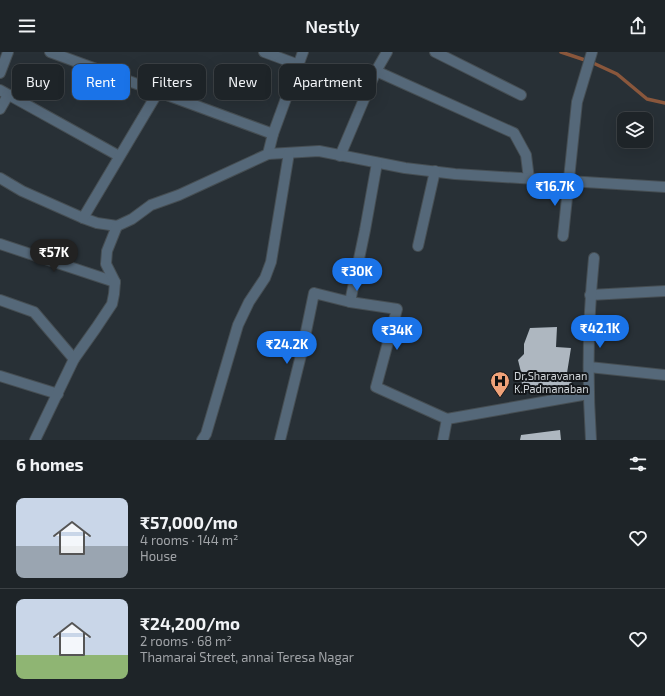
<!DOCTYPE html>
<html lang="en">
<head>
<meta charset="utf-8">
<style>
	:root { --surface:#1e2428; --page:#2b3034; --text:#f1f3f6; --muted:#a1a4a8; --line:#3c4145; --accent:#1a73e8 }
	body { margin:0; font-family:"Exo 2",sans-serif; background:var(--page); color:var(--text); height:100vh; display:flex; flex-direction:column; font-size:15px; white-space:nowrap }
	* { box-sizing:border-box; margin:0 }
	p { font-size:13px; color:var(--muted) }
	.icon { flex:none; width:22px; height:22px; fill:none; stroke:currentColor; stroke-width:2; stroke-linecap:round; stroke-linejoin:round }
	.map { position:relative; height:388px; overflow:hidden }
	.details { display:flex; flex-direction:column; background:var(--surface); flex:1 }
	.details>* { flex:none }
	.top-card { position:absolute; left:12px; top:12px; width:400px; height:36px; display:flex; gap:8px }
	.tools { position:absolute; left:617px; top:60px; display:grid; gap:8px }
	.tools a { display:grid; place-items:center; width:36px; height:36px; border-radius:8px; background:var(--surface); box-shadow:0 4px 16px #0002,0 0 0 1px var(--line); font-size:20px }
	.price { position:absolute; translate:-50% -34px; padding:0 9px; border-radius:14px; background:var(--accent); color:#fff; font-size:13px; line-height:26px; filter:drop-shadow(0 1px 2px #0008) }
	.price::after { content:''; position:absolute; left:50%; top:24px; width:12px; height:9px; margin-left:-6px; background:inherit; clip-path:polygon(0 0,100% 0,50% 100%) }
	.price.selected { background:#222; color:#fff }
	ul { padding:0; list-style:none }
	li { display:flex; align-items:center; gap:12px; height:100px; padding:0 16px }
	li+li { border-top:1px solid var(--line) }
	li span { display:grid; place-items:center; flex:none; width:112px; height:80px; border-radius:8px; color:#555 }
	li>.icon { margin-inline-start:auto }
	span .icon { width:48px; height:48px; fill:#fffc; stroke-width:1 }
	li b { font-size:17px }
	h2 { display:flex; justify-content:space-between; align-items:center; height:48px; padding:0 16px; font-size:17px }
	.tag { padding:0 14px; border-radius:8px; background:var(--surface); box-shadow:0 4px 16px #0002,0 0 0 1px var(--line); font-size:14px; line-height:36px }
	.tag.selected { background:var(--accent); color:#fff }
	header { display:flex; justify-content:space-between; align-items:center; height:52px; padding:0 16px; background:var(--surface); font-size:18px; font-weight:600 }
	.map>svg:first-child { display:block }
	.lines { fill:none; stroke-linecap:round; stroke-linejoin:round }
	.stream { stroke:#8a573c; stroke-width:3.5 }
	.building { fill:#aeb7c0 }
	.minor-casing { stroke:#464e53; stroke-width:12 }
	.minor { stroke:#556879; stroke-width:10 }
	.labels { text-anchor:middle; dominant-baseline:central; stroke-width:4; stroke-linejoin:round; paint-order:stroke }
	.poi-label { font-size:11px; fill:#d0d5d9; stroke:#14171a; text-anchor:start }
</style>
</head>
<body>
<header><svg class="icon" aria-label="menu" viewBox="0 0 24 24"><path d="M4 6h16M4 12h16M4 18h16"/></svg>Nestly<svg class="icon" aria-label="share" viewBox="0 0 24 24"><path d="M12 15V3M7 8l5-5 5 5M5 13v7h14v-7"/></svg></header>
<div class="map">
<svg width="665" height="388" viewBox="0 0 665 388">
	<rect width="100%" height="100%" fill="#283036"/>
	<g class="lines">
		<path class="stream" d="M 561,0 L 591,10 L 617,22 L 647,47 L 665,51"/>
	</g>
	<g class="building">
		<path d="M 557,275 L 556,295 L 571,296 L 567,321 L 521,320 L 518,308 L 524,302 L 524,292 L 530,276 Z"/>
		<path d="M 521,325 L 573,325 L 569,339 L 523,340 Z"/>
		<path d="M 560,378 L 561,388 L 520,388 L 521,383 Z"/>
	</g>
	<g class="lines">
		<g class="minor-casing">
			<g id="minor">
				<path d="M 50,0 L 273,82"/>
				<path d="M 264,0 L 299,13"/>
				<path d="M 435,0 L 521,43"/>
				<path d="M 376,19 L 514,81 L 526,103 L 529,127"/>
				<path d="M 0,21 L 8,0"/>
				<path d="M 0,38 L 119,104"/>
				<path d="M 0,57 L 8,43"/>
				<path d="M 268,102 L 273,82 L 303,0"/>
				<path d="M 340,104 L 376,19 L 387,0"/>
				<path d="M 0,126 L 22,139 L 83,166 L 97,171 L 117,174 L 132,167 L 151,153 L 179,143 L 268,102 L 319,99 L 405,116 L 455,122 L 665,135"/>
				<path d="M 83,166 L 158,40"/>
				<path d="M 563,184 L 577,50 L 592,0"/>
				<path d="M 0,192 L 115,230"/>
				<path d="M 418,194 L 435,119"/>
				<path d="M 590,243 L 665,239"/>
				<path d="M 0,248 L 34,260 L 74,307"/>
				<path d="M 350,250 L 365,178 L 377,111"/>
				<path d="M 589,315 L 665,323"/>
				<path d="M 0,324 L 58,342"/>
				<path d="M 35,388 L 74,307 L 96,276 L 112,252 L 114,242 L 115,230 L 106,212 L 107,199 L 117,174"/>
				<path d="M 202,388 L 206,382 L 238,273 L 249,250 L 265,226 L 271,210 L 289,101"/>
				<path d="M 280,388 L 302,299 L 314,241 L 350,250 L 397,257 L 376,335 L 447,367 L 588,342"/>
				<path d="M 443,388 L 447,367"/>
				<path d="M 591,388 C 587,327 588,266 594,206"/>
			</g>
		</g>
		<use href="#minor" class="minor"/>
	</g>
	<defs>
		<g id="hospital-pin" transform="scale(1)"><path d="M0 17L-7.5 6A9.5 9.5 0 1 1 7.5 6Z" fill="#f0a279" stroke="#14171a"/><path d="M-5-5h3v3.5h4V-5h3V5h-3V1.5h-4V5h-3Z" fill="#111"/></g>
	</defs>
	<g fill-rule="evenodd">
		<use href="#hospital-pin" x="500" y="329"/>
	</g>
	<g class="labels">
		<g class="poi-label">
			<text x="514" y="323">Dr.Sharavanan<tspan x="514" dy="13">K.Padmanaban</tspan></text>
		</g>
	</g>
</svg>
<div class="tools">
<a><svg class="icon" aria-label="layers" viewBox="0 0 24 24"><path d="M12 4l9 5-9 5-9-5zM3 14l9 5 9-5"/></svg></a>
</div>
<b class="price" style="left:555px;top:155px">₹16.7K</b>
<b class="price selected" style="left:54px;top:221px">₹57K</b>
<b class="price" style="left:357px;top:240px">₹30K</b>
<b class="price" style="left:600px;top:297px">₹42.1K</b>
<b class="price" style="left:397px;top:299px">₹34K</b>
<b class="price" style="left:287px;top:313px">₹24.2K</b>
<div class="top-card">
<a class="tag">Buy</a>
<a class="tag selected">Rent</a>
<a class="tag">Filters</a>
<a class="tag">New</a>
<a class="tag">Apartment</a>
</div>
</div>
<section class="details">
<h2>6 homes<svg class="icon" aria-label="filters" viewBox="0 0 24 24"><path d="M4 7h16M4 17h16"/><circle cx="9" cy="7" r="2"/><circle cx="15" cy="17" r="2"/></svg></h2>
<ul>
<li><span style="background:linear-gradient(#c9d6e8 60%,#9aa5b1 0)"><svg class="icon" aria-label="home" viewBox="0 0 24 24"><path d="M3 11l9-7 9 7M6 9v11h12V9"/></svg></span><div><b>₹57,000/mo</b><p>4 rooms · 144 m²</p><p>House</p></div><svg class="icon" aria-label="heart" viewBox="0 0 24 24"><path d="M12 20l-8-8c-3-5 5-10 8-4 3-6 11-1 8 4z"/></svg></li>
<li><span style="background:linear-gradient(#c9d6e8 70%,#8fb573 0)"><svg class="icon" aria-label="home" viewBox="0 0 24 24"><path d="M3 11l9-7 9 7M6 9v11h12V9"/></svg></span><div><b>₹24,200/mo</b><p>2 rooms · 68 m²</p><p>Thamarai Street, annai Teresa Nagar</p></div><svg class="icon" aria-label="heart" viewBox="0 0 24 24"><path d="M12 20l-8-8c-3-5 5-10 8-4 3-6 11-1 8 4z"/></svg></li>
</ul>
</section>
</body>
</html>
